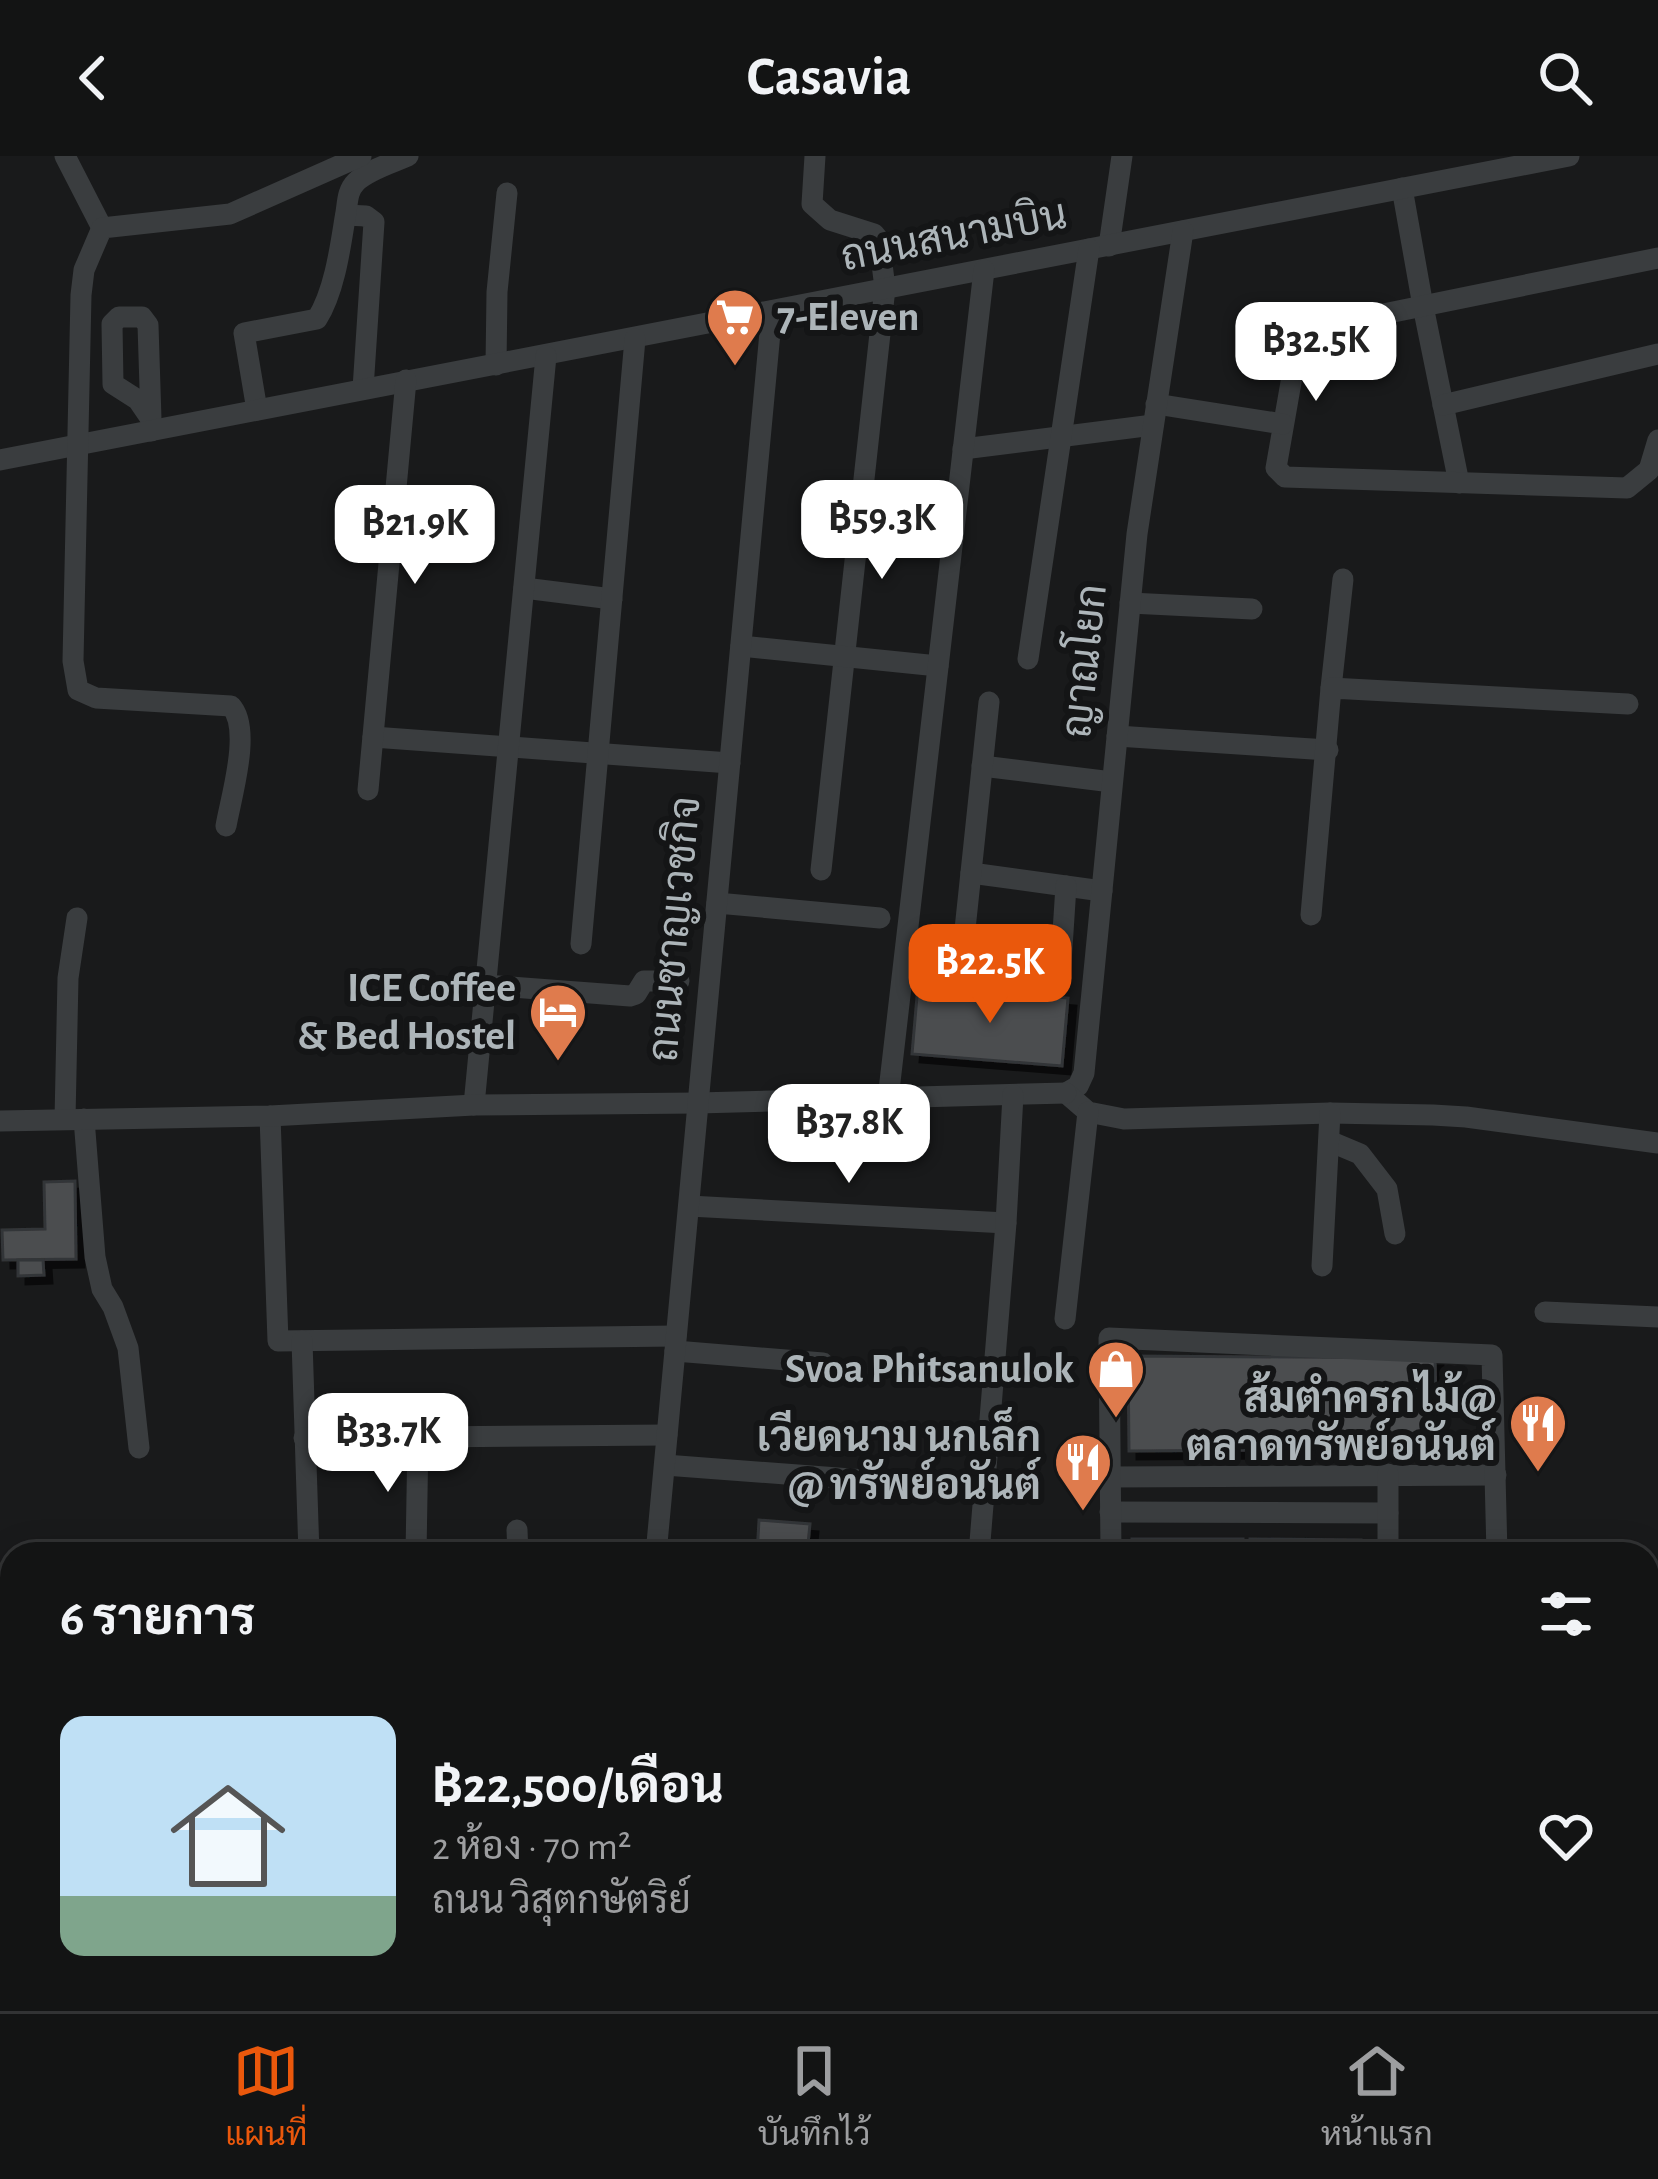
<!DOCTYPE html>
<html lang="th">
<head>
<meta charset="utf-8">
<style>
	:root { --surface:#131414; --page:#202122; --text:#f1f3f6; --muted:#9d9ea0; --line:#323334; --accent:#ea580c }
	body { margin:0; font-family:"Alegreya Sans",Sarabun,sans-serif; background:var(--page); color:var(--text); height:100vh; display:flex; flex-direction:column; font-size:45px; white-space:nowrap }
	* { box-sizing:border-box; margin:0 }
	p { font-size:39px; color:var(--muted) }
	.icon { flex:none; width:66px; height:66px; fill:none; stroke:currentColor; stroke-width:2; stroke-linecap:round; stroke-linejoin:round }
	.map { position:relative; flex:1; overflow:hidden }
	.drawer { position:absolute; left:0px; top:1386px; width:1659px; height:471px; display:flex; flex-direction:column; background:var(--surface); border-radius:36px 36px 0 0; box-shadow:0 6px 30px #0003,0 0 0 3px var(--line) }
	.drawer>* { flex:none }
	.price { position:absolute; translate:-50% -102px; padding:0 27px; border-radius:24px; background:#fff; color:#222; font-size:39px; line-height:78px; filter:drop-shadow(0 3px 6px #0008) }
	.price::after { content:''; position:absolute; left:50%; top:72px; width:36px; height:27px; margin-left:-18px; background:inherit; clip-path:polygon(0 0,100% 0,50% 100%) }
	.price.active { background:var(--accent); color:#fff }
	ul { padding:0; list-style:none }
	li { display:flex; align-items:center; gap:36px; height:300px; padding:0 60px }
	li+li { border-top:3px solid var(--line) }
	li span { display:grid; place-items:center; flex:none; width:336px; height:240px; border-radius:24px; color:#555 }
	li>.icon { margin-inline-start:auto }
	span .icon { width:144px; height:144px; fill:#fffc; stroke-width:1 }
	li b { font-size:51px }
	h2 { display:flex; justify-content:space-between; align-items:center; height:144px; padding:0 60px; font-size:51px }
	header { display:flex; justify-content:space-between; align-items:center; height:156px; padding:0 60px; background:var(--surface); font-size:54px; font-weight:700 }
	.menu { display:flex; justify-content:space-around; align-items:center; height:168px; border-top:3px solid var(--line); background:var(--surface); font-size:33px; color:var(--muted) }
	.menu a { display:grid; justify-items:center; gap:6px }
	.menu .active { color:var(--accent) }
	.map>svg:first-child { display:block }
	.built { fill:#252628 }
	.building { fill:#4b4e50; stroke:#333437; stroke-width:3; filter:url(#shadow) }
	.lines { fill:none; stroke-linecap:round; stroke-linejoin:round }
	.minor { stroke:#3a3d3f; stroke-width:21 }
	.major { stroke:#575b5e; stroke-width:27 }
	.rail-casing { stroke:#54575a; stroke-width:10 }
	.rail { stroke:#141516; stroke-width:6; stroke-dasharray:18; stroke-linecap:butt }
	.labels { text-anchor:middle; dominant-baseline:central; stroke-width:12; stroke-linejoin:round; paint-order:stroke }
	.street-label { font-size:42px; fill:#adb5b9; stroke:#141516 }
	.poi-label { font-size:42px; font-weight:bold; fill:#adb5b9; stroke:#141516; text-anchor:end }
</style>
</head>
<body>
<header><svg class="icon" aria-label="back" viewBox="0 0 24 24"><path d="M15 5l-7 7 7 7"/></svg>Casavia<svg class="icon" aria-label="search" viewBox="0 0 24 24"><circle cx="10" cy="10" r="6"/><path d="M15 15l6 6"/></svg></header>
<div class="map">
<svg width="1658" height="1855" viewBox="0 0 1658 1855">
	<defs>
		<filter id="shadow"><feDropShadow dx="8" dy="8" stdDeviation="0" flood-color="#0009"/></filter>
	</defs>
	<rect width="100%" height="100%" fill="#191a1b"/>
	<g class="built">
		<rect x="1647" y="1477" width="11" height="156"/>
		<rect x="0" y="1505" width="12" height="119"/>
		<path d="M 12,1683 L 12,1845 L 653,1845 L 653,1855 L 0,1855 L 0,1684 Z"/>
	</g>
	<g class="building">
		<path d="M 918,829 L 1068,842 L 1062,910 L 912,898 Z"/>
		<path d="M 75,1025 L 76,1103 L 3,1104 L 2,1074 L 45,1073 L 44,1026 Z"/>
		<path d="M 18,1104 L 43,1104 L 44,1119 L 18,1120 Z"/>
		<path d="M 1128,1200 L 1435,1202 L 1437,1293 L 1129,1295 Z"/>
		<path d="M 759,1364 L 810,1368 L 807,1398 L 757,1398 Z"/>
		<rect x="1132" y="1383" width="111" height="15"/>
		<path d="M 1250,1383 L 1361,1384 L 1361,1398 L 1250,1398 Z"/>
		<path d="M 3,1729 L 12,1729 L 12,1795 L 4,1796 Z"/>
		<path d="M 8,1827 L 9,1855 L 0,1855 L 0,1828 Z"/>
	</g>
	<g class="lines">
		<g class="minor">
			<path d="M 65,0 L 102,72"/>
			<path d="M 815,0 L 812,48 L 830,64 L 874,78 L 879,84 L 885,132 L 821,714"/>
			<path d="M 1402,32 L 1423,150 L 1459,327"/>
			<path d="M 346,59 L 366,60 L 374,66 L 363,233"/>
			<path d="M 1109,90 L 1122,0"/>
			<path d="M 1658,102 L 1300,175 L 1276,312 L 1285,321 L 1627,332 L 1649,314 L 1658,284"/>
			<path d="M 496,209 L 497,136 L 507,37"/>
			<path d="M 1156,248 L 1283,268"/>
			<path d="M 1443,249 L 1658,198"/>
			<path d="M 257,254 L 244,177 L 317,163 C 334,136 340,94 345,62 C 348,49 346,36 356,26 C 368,14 392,7 408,0"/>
			<path d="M 151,275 L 151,263 L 148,169 L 142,161 L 119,161 L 112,168 L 113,228 L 138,244 L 151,263"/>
			<path d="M 963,293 L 1153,269"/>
			<path d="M 0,304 L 1569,0"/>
			<path d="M 524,432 L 612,443"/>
			<path d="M 1130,447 L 1252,453"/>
			<path d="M 741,490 L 938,510"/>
			<path d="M 1028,503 L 1089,93"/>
			<path d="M 1331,532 L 1343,423"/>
			<path d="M 1117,580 L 1328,594"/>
			<path d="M 373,581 L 730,607"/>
			<path d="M 982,610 L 1112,626"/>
			<path d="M 368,634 L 406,224"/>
			<path d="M 226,670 C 231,641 252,573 231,550 L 96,542 L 78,534 L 73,505 L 81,139 L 84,114 L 102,72 L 230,58 L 361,0"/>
			<path d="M 971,717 L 1102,735"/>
			<path d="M 717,747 L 880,762"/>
			<path d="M 1311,759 L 1331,532 L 1628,548"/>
			<path d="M 581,788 L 635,183"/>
			<path d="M 920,808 L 1060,822 L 1066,730"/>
			<path d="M 961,811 L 989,546"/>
			<path d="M 485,829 L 630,840 L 636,838 L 644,825 L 679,825"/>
			<path d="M 1066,937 L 1078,930 L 1084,917 L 1137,378 L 1183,75"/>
			<path d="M 1066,937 L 1088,956 L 1124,963 L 1330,957 L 1433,959 L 1466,961 L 1658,987"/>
			<path d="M 888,943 L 984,114"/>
			<path d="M 474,949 L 546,200"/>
			<path d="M 270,960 L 278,1185 L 676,1180"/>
			<path d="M 65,963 L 68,822 L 77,762"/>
			<path d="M 84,963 L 95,1101 L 102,1133 L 113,1151 L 128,1192 L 139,1292"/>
			<path d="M 0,965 L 270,960 L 474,949 L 698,947 L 1066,937"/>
			<path d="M 1329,985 L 1360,998 L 1387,1033 L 1395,1078"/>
			<path d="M 689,1050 L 1006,1067"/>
			<path d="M 1322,1110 L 1330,957"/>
			<path d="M 1545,1156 L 1658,1161"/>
			<path d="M 1065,1163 L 1088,956"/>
			<path d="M 302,1185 L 309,1398"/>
			<path d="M 675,1195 L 823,1207"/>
			<path d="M 304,1282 L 667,1279"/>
			<path d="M 665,1309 L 984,1333"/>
			<path d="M 1110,1321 L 1496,1319"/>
			<path d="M 1110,1356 L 1388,1357"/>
			<path d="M 517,1374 L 518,1398"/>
			<path d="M 416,1398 L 418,1281"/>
			<path d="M 656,1398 L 772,155"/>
			<path d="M 979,1398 L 1006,1067 L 1013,939"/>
			<path d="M 1111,1398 L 1109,1182 L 1492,1199 L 1497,1398"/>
			<path d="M 1388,1398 L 1388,1318"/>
			<path d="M 1647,1465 L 1657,1471"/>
			<path d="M 0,1493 L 12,1493"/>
			<path d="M 0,1659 L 12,1659"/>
			<path d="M 0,1812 L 12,1812"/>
			<path d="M 28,1845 L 28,1855"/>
			<path d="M 287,1845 L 287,1855"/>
			<path d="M 554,1845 L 554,1855"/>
			<path d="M 979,1845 L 979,1855"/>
			<path d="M 353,1852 L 353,1855"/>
			<path d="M 863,1855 L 863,1845"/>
		</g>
		<g class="major">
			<path d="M 1647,1675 L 1658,1675"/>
			<path d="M 1221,1855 L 1227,1845"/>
		</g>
		<g class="rail-casing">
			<g id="rail">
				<path d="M 1647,1558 L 1658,1557"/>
				<path d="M 0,1578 L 12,1577"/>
			</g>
		</g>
		<use href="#rail" class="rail"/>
	</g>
	<defs>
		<g id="supermarket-pin" transform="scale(3)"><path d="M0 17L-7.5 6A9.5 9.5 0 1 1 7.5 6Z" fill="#df7b4d" stroke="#141516"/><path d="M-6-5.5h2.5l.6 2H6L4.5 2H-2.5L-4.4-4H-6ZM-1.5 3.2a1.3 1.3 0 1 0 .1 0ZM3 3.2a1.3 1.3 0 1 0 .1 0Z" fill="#fff"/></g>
		<g id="hotel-pin" transform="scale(3)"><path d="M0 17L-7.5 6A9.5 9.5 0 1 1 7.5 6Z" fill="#df7b4d" stroke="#141516"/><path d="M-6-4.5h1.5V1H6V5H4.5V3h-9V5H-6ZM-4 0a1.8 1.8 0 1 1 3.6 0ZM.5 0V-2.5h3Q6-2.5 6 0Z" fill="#fff"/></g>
		<g id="shop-pin" transform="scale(3)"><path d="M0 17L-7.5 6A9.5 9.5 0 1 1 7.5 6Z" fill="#df7b4d" stroke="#141516"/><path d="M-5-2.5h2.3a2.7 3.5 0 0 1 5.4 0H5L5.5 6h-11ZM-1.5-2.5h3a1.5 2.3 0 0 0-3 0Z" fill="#fff"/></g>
		<g id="restaurant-pin" transform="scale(3)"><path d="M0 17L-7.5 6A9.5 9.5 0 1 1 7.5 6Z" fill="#df7b4d" stroke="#141516"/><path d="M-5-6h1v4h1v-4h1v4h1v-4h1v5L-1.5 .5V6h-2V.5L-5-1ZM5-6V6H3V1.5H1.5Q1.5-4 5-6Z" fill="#fff"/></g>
	</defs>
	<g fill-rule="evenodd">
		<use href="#supermarket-pin" x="735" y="161"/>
		<use href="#hotel-pin" x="558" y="856"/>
		<use href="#shop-pin" x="1116" y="1213"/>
		<use href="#restaurant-pin" x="1538" y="1267"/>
		<use href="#restaurant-pin" x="1083" y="1306"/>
	</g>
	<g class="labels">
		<g class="street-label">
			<text transform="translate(954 80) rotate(-11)">ถนนสนามบิน</text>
			<text transform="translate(1085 505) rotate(-84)">ญาณโยก</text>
			<text transform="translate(675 773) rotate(-85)">ถนนชาญเวชกิจ</text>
		</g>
		<g class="poi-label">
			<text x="777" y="161" text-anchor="start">7-Eleven</text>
			<text x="516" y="832">ICE Coffee<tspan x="516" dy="48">&amp; Bed Hostel</tspan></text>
			<text x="1074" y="1213">Svoa Phitsanulok</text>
			<text x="1496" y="1243">ส้มตำครกไม้@<tspan x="1496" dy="48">ตลาดทรัพย์อนันต์</tspan></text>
			<text x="1041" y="1282">เวียดนาม นกเล็ก<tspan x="1041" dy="48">@ ทรัพย์อนันต์</tspan></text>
		</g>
	</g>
</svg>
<b class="price" style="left:1316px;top:248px">฿32.5K</b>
<b class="price" style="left:882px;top:426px">฿59.3K</b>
<b class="price" style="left:415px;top:431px">฿21.9K</b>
<b class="price active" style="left:990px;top:870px">฿22.5K</b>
<b class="price" style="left:849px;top:1030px">฿37.8K</b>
<b class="price" style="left:388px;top:1339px">฿33.7K</b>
<section class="drawer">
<h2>6 รายการ<svg class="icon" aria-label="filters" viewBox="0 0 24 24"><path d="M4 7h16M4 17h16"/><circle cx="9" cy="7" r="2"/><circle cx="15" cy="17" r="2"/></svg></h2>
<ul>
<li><span style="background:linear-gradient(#bfe0f5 75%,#7fa58c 0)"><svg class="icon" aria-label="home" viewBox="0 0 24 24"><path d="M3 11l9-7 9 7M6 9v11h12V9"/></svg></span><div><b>฿22,500/เดือน</b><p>2 ห้อง · 70 m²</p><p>ถนน วิสุตกษัตริย์</p></div><svg class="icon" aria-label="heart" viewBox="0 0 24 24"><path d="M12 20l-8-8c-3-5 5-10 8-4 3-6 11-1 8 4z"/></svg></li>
</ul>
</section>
</div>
<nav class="menu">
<a class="active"><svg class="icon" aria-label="map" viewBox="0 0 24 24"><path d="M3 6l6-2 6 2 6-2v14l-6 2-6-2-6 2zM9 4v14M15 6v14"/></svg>แผนที่</a>
<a><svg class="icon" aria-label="saved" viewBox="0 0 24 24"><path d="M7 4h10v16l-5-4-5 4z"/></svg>บันทึกไว้</a>
<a><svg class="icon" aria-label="home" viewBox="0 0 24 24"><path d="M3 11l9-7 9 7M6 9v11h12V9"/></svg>หน้าแรก</a>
</nav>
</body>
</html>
